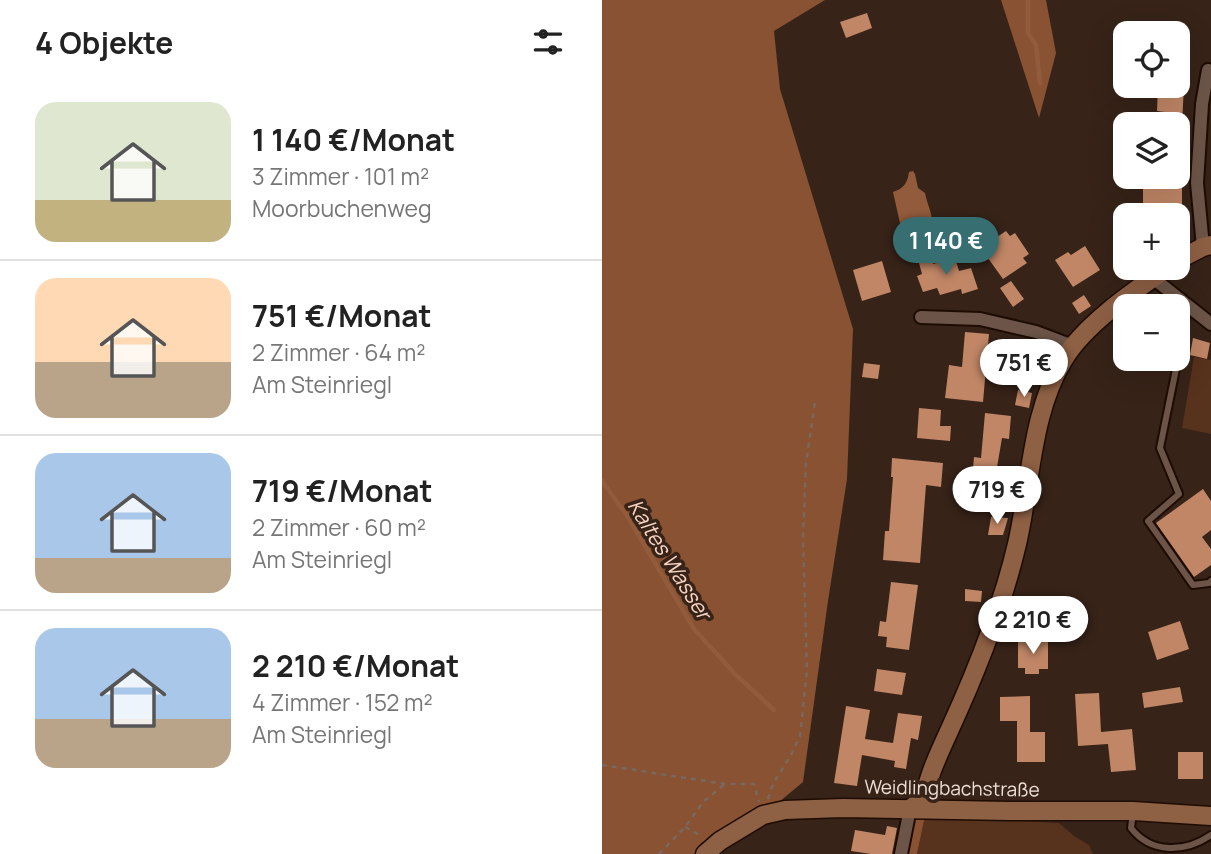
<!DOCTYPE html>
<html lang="de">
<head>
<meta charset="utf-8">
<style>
	:root { --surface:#fff; --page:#f2f2f2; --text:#222; --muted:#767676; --line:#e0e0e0; --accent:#376e72 }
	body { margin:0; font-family:Manrope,sans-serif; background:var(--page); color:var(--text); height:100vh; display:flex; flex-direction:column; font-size:26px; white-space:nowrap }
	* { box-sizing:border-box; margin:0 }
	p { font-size:23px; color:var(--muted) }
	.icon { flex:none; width:38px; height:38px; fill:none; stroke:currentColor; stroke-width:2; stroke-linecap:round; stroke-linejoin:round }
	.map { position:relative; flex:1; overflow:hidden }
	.panel { display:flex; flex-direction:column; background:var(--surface); width:602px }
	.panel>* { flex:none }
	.tools { position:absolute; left:511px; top:21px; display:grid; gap:14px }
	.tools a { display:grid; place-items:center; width:77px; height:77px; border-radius:14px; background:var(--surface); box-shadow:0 7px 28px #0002; font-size:35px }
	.price { position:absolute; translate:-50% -60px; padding:0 16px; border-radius:24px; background:#fff; color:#222; font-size:23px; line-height:46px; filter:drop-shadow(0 2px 4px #0008) }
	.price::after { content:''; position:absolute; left:50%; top:42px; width:21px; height:16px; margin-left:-10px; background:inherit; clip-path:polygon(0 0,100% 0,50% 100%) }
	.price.current { background:var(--accent); color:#fff }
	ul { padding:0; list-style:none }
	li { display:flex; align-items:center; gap:21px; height:175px; padding:0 35px }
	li+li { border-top:2px solid var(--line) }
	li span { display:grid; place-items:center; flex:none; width:196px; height:140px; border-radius:21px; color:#555 }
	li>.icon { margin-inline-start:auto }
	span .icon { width:84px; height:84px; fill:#fffc; stroke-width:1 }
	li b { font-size:30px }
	h2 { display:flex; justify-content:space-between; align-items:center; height:84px; padding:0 35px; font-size:30px }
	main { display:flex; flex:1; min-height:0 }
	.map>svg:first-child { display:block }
	.green { fill:#57321c }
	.forest { fill:#885233 }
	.water { fill:#925b3c }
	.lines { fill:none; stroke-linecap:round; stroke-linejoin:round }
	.stream { stroke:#925b3c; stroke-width:4.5 }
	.building { fill:#c08666 }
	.lane-casing { stroke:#1e0c03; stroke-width:10 }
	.street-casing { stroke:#1e0c03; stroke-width:16 }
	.secondary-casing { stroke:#1e0c03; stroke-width:21 }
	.path { stroke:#79685e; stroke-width:2.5; stroke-dasharray:5 5; stroke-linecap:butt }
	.lane { stroke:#6c5548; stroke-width:6 }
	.street { stroke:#6c5548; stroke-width:12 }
	.secondary { stroke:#8e6044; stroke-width:18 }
	.labels { text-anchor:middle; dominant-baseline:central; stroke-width:7; stroke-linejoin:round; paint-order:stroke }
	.street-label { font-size:19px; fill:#ebddd5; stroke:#372318 }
	.water-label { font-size:21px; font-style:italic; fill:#f8d5c3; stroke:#372318 }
</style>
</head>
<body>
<main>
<section class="panel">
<h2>4 Objekte<svg class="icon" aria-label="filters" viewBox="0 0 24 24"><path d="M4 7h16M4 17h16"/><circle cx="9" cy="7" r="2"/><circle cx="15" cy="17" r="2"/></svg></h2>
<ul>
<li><span style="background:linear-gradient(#dfe7d0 70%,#c2b280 0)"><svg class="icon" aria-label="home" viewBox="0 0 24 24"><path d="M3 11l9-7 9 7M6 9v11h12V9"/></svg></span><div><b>1 140 €/Monat</b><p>3 Zimmer · 101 m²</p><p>Moorbuchenweg</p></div></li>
<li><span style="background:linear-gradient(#ffd9b3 60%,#b9a48a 0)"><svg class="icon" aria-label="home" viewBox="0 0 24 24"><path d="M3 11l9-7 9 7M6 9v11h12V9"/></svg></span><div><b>751 €/Monat</b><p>2 Zimmer · 64 m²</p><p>Am Steinriegl</p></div></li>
<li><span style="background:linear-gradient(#a9c7e8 75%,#b9a48a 0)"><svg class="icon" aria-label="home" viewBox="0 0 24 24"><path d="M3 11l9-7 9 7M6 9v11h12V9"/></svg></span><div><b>719 €/Monat</b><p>2 Zimmer · 60 m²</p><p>Am Steinriegl</p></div></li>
<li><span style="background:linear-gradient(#a9c7e8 65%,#b9a48a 0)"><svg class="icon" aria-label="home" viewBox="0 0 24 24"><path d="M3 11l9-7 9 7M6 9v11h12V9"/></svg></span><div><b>2 210 €/Monat</b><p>4 Zimmer · 152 m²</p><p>Am Steinriegl</p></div></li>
</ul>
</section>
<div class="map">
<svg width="609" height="854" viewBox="0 0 609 854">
	<rect width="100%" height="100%" fill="#372318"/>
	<g class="green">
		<path d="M 592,357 L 609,360 L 609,434 L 580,428 Z"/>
		<path d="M 323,816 L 457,823 L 472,836 L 487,845 L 491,854 L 315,854 Z"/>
	</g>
	<g class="forest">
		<path d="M 0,0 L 223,0 L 172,31 L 178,89 L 251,329 L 245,479 L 226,601 L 201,782 L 115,854 L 0,854 Z"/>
		<path d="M 399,0 L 444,0 L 454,53 L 437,118 Z"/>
		<path d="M 310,813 L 323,816 L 315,854 L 305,854 Z"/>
	</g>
	<path class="water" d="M 311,171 L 313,174 L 316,188 L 323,193 C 325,204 330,212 330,223 L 300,232 L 291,192 C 302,188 305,184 307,172 Z"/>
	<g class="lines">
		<g class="stream">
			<path d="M 426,0 L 426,33 L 434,45 L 438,83"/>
			<path d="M 0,481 L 26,517 L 92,629 L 134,675 L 172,710"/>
		</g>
	</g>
	<g class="building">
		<path d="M 265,13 L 270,28 L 244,38 L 238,22 Z"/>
		<path d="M 556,86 L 582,86 L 580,124 L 562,124 L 563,112 L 555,111 Z"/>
		<path d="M 541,177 L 580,177 L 580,213 L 569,212 L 569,215 L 541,215 Z"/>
		<path d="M 404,231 L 408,236 L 413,233 L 427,254 L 421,258 L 425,263 L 401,279 L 383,254 L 390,249 L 386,243 Z"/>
		<path d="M 483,246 L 498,270 L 471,287 L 453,260 L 466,252 L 469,255 Z"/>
		<path d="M 353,258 L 357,271 L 369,268 L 376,289 L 360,294 L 359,289 L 338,295 L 335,288 L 321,292 L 315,276 L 320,274 L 317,263 L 330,259 L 331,264 Z"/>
		<path d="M 280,261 L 289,292 L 260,301 L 251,270 Z"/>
		<path d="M 409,281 L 422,299 L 411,307 L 398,288 Z"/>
		<path d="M 482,295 L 489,306 L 477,314 L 470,303 Z"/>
		<path d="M 363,332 L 387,334 L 381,402 L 343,398 L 347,365 L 360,367 Z"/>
		<path d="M 591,338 L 608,343 L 605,359 L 588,355 Z"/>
		<path d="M 435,342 L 449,347 L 446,358 L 431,353 Z"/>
		<path d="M 262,363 L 278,365 L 276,379 L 260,377 Z"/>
		<path d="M 416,390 L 430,393 L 427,408 L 413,405 Z"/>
		<path d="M 317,408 L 339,410 L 338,426 L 349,426 L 348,441 L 315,438 Z"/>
		<path d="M 383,413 L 409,416 L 407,439 L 400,438 L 393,479 L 362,477 L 371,468 L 372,457 L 379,458 Z"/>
		<path d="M 290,458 L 341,463 L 339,487 L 324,485 L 318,563 L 281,560 L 283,531 L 287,531 L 291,477 L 289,477 Z"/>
		<path d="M 601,489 L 609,501 L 609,530 L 600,537 L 609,549 L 609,565 L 592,577 L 554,523 Z"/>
		<path d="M 389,517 L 406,518 L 401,535 L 386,535 Z"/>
		<path d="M 289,582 L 316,585 L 307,650 L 284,647 L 285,637 L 276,636 L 278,621 L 284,622 Z"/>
		<path d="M 363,589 L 380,591 L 379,602 L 363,601 Z"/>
		<path d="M 578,621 L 587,649 L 555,660 L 546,632 Z"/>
		<path d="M 446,641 L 446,669 L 437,669 L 437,674 L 423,674 L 423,668 L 416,668 L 416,642 Z"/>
		<path d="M 275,669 L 304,673 L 300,695 L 272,691 Z"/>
		<path d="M 578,687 L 581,702 L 542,708 L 540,693 Z"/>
		<path d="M 497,693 L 499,732 L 530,729 L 534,770 L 509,772 L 506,744 L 476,746 L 473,694 Z"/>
		<path d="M 428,696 L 428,732 L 443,732 L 443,762 L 415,762 L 415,721 L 398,721 L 398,697 Z"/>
		<path d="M 244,706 L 268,710 L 263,739 L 291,743 L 296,713 L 320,716 L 316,740 L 309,738 L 304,769 L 292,767 L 293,761 L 260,755 L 255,786 L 232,783 Z"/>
		<rect x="576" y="752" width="25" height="27"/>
		<path d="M 285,826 L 295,828 L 290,854 L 269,854 L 249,851 L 253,830 L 283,835 Z"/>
	</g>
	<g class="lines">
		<g class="lane-casing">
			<g id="lane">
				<path d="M 576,358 L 586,307"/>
				<path d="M 576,359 L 558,448 L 577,494 L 546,521 L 591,585 L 607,583 L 609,581"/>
				<path d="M 531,812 L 529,828 C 549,854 583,853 609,835"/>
			</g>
		</g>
		<g class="street-casing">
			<g id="street">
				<path d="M 601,247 L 595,183 L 600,104 L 606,70"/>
				<path d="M 551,278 L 609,324"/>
				<path d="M 319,317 L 378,319 L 434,332 L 471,346"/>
				<path d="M 299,854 L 308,809"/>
			</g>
		</g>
		<g class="secondary-casing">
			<g id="secondary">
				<path d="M 576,260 L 601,247 L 609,245"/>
				<path d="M 308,809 C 312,806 317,802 320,798 C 325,789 327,778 331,768 C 336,755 342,742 348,729 C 375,670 400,608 415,544 C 429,484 429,412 462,359 C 483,324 532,291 565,268"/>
				<path d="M 103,854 L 118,841 L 161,815 L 183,810 L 241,808 L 407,811 L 531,811 L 609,816"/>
			</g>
		</g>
		<g class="path">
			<path d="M 0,765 L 123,784 L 152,784 L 157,802"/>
			<path d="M 166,799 L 171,784 L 189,755 L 198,736 L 205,670 L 201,538 L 204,463 L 213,402"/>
			<path d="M 83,827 L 99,836"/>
			<path d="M 57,854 L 83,827 L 102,801 L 123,784"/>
		</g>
		<use href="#lane" class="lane"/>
		<use href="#street" class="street"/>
		<use href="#secondary" class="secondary"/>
	</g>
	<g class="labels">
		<g class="street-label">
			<text transform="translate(350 788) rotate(1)">Weidlingbachstraße</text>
		</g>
		<g class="water-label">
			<text transform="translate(68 559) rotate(58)">Kaltes Wasser</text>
		</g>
	</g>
</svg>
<div class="tools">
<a><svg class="icon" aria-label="locate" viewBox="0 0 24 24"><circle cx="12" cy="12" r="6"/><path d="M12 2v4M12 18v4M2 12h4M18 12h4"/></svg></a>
<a><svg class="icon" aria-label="layers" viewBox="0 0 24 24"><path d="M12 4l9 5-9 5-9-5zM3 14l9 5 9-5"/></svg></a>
<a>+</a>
<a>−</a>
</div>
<b class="price current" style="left:344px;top:277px">1 140 €</b>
<b class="price" style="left:422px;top:399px">751 €</b>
<b class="price" style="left:395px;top:526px">719 €</b>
<b class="price" style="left:431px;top:656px">2 210 €</b>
</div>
</main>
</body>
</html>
